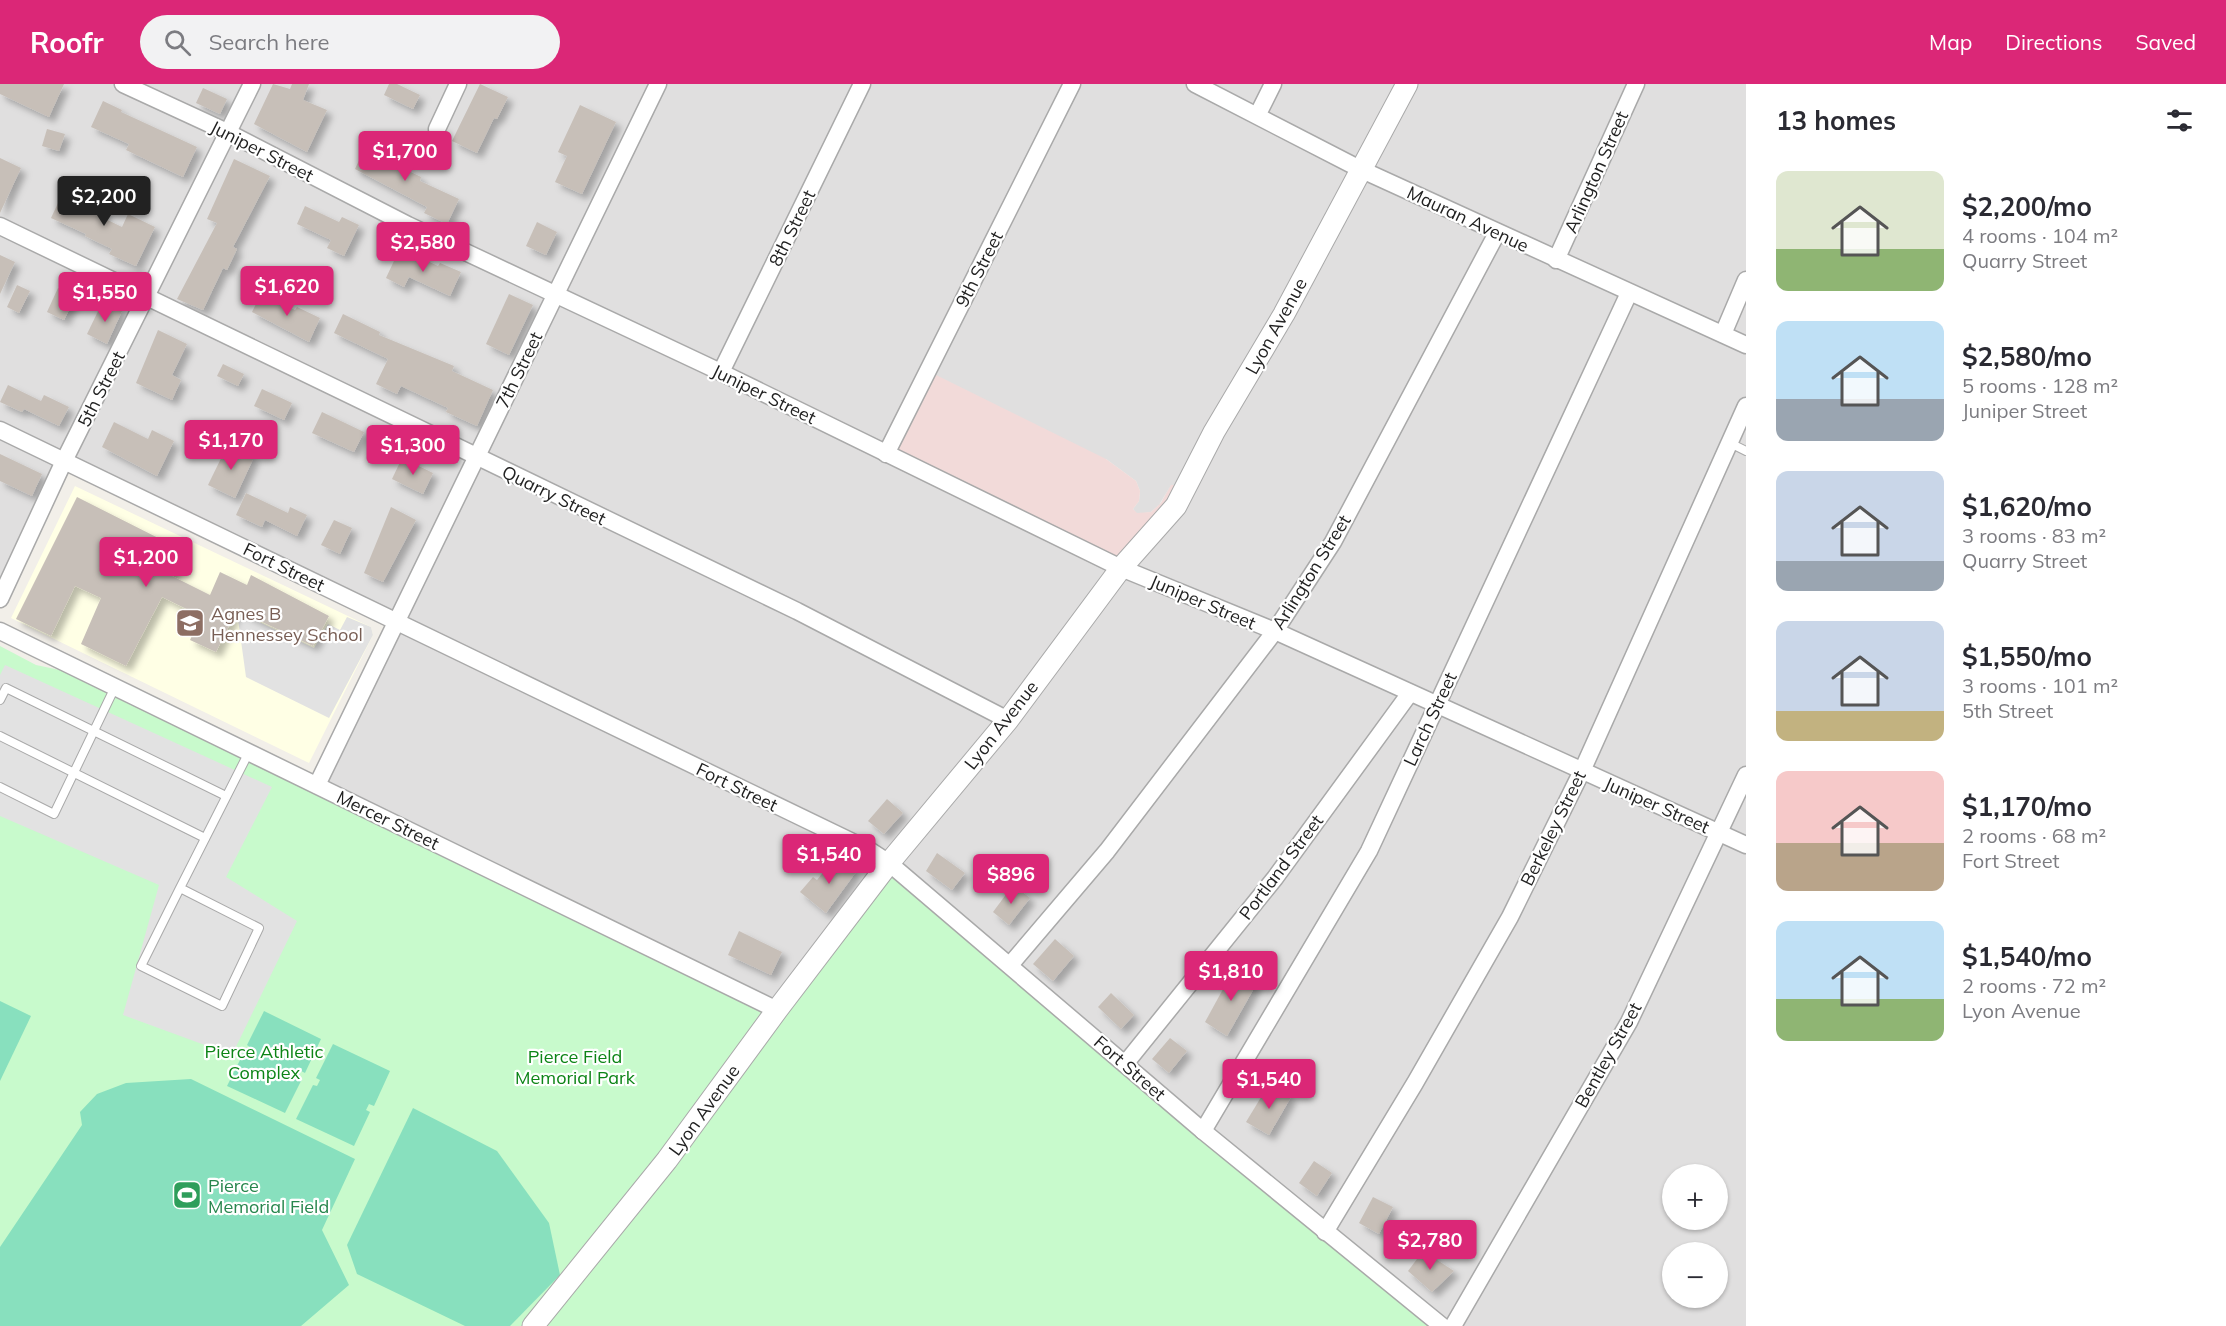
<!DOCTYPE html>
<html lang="en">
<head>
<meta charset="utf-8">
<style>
	:root { --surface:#fff; --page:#f2f2f3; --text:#2b2b33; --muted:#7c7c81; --accent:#db2777 }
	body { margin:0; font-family:Mulish,sans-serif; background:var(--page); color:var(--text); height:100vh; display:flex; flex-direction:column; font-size:22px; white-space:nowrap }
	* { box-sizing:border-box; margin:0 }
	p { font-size:20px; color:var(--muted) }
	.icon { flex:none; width:33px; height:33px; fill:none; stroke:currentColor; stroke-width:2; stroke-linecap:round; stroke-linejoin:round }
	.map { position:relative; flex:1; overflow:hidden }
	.side { display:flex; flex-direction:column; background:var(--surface); width:480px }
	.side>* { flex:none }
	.controls { position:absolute; left:1662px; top:1080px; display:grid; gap:12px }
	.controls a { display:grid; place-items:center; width:66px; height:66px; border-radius:50%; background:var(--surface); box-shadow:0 2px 4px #0004; font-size:30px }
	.price { position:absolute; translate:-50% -51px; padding:0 14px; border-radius:6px; background:var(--accent); color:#fff; font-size:20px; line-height:39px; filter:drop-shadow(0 2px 3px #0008) }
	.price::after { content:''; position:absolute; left:50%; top:36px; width:18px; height:14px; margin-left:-9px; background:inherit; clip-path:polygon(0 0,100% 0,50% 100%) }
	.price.selected { background:#222; color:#fff }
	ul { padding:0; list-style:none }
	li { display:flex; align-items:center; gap:18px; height:150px; padding:0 30px }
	li span { display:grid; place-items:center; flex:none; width:168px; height:120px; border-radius:12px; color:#555 }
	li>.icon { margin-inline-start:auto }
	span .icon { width:72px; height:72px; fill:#fffc; stroke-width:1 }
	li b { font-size:26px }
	h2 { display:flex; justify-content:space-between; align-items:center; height:72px; padding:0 30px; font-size:26px }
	header { display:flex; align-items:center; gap:36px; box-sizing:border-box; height:84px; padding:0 30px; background:var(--accent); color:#fff }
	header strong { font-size:28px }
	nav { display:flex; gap:33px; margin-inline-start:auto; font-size:21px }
	.search { width:420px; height:54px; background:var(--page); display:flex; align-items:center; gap:15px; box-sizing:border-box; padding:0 21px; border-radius:33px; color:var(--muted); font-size:22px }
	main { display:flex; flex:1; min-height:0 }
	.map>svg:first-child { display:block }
	.residential { fill:#e0dfdf; fill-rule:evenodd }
	.commercial { fill:#f2dad9 }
	.education { fill:#ffffe5 }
	.park { fill:#c8facc }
	.pitch { fill:#88e0be }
	.parking { fill:#e2e2e2 }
	.building { fill:#c7bfb8; filter:url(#shadow) }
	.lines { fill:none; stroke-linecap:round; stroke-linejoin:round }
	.service-casing { stroke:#a9a9a9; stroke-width:10 }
	.minor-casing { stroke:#a9a9a9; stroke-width:19 }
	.tertiary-casing { stroke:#a9a9a9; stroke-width:23 }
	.service { stroke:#fff; stroke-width:8 }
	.minor { stroke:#fff; stroke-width:16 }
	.tertiary { stroke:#fff; stroke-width:21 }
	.labels { text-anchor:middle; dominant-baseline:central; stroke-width:4.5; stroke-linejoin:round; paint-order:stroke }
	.street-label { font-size:18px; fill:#222; stroke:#fff }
	.education-label { font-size:18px; fill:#785e54; stroke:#fff; text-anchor:start }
	.park-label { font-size:18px; fill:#0c8416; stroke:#fff }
	.leisure-label { font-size:18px; fill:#27864d; stroke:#fff; text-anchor:start }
</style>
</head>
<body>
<header>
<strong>Roofr</strong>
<div class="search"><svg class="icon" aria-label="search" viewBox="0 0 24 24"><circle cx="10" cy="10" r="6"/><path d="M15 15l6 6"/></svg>Search here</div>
<nav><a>Map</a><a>Directions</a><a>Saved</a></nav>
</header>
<main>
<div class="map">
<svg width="1746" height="1242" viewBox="0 0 1746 1242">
	<defs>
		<filter id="shadow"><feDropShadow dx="5.5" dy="5.5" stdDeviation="3" flood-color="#0004"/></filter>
	</defs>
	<rect width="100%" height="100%" fill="#f2efe9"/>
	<path class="residential" d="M 0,0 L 1746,0 L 1746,1242 L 1443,1242 L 778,928 L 319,708 L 395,546 L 70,385 L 40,438 L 0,525 ZM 1106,375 L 1136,397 L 1140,407 L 1139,417 L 1133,425 L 1137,430 L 1151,428 L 1161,419 L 1171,401 L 1118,489 ZM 1672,1090 L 1718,1090 L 1718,1136 L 1672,1136 ZM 1672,1168 L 1718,1168 L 1718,1214 L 1672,1214 Z"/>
	<path class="commercial" d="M 930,288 L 1106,375 L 1136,397 L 1140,407 L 1139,417 L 1133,425 L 1137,429 L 1151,428 L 1161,419 L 1171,401 L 1177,401 L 1179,406 L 1124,484 L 889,373 Z"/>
	<path class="education" d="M 75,402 L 371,543 L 373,551 L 309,679 L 11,534 Z"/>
	<path class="park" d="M 0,562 L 36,581 L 60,586 L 773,930 L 889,788 L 1443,1242 L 0,1242 Z"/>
	<g class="pitch">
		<path d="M 0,917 L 31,932 L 0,997 Z"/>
		<path d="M 264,927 L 321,955 L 305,989 L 301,987 L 298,993 L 302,995 L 285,1029 L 227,1002 L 244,968 L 248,970 L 251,964 L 247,961 Z"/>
		<path d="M 333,960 L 390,987 L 374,1022 L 369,1020 L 366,1026 L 370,1028 L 354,1062 L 296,1035 L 313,1001 L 317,1002 L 320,996 L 316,994 Z"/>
		<path d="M 191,995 L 355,1075 L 322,1146 L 349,1201 L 301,1242 L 0,1242 L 0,1163 L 82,1041 L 80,1028 L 97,1010 L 126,999 Z"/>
		<path d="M 413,1024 L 497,1067 L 549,1139 L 560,1191 L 510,1242 L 465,1242 L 357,1190 L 347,1161 Z"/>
	</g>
	<g class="parking">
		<path d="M 249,533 L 314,564 L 328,540 L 340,546 L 347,533 L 371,543 L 373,551 L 329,634 L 246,593 L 238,535 Z"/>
		<path d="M 5,581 L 272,703 L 226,793 L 297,837 L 232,971 L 123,931 L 159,801 L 0,732 L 0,591 Z"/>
	</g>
	<g class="building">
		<path d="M 0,0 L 64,0 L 49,33 L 0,10 Z"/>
		<path d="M 273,0 L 290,5 L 292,0 L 309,0 L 303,16 L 327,26 L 307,68 L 254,40 Z"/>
		<path d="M 389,0 L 397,0 L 420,11 L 413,25 L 384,11 Z"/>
		<path d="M 480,0 L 508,13 L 497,35 L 494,34 L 477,69 L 452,57 Z"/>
		<path d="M 203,4 L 227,15 L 220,30 L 196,19 Z"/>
		<path d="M 103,17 L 122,26 L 121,28 L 197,63 L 183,93 L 126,66 L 129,60 L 91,43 Z"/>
		<path d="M 580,21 L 616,38 L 582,110 L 555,98 L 567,72 L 558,68 Z"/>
		<path d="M 47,45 L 65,50 L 59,67 L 42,62 Z"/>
		<path d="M 369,55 L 395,68 L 390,78 L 421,93 L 420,97 L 459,115 L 447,140 L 424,129 L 427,123 L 355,85 Z"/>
		<path d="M 0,74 L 21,84 L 0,129 Z"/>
		<path d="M 234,75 L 270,92 L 233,163 L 237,165 L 227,186 L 223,184 L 203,226 L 177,215 L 217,139 L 207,135 Z"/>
		<path d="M 66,102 L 88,112 L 83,124 L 122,143 L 128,130 L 155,143 L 136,182 L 109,170 L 112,165 L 85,152 L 86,150 L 51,134 Z"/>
		<path d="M 305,122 L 339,138 L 342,133 L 359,141 L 344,172 L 327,164 L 331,156 L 297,140 Z"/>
		<path d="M 537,138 L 557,148 L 546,171 L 526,162 Z"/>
		<path d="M 400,164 L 438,182 L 440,179 L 461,188 L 450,212 L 409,193 L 404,203 L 386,194 Z"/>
		<path d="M 0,171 L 15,178 L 0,210 Z"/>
		<path d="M 17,201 L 30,207 L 19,229 L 7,223 Z"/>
		<path d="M 58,204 L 76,212 L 64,236 L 47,228 Z"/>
		<path d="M 261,210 L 295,226 L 297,223 L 320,234 L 309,258 L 252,228 Z"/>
		<path d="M 509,210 L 533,221 L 509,271 L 486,260 Z"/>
		<path d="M 103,217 L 122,227 L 107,260 L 87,250 Z"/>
		<path d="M 343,230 L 380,248 L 379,251 L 454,282 L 452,287 L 493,306 L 477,342 L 446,328 L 448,324 L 401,302 L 397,310 L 376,300 L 388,275 L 334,249 Z"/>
		<path d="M 158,246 L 187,260 L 172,291 L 181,296 L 172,316 L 136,299 Z"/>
		<path d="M 223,280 L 244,290 L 238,302 L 217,292 Z"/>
		<path d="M 8,301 L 41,317 L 44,311 L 69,323 L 59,342 L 24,325 L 22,328 L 0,318 Z"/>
		<path d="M 262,305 L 292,319 L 284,336 L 254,322 Z"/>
		<path d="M 322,328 L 364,348 L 354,368 L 312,349 Z"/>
		<path d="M 114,338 L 148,355 L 152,346 L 174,357 L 157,392 L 102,363 Z"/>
		<path d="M 228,360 L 254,373 L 235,414 L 208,401 Z"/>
		<path d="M 0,370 L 42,390 L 32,412 L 0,397 Z"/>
		<path d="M 402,374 L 433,389 L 423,410 L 392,395 Z"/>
		<path d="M 246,409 L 288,429 L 290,423 L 307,431 L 297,452 L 265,436 L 262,443 L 236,431 Z"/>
		<path d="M 77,413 L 184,467 L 172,492 L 210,511 L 220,488 L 247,501 L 251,491 L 329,532 L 313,562 L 237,526 L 216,568 L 190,556 L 201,532 L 162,513 L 126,582 L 81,560 L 101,514 L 75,502 L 51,552 L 16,535 Z"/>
		<path d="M 391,423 L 416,436 L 383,498 L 364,489 Z"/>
		<path d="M 334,436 L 352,444 L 340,470 L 321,461 Z"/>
		<path d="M 887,715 L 903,729 L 884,750 L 868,737 Z"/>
		<path d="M 937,769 L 965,789 L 952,806 L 926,787 Z"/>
		<path d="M 836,772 L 856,788 L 826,829 L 800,808 L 813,793 L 817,796 Z"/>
		<path d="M 1013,801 L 1030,814 L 1009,841 L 993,828 Z"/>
		<path d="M 739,847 L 782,868 L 771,891 L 728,871 Z"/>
		<path d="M 1055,855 L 1074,872 L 1053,897 L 1033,880 Z"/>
		<path d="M 1234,885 L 1257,899 L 1227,952 L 1205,938 Z"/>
		<path d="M 1111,909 L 1134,931 L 1121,945 L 1098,923 Z"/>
		<path d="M 1170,954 L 1187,967 L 1169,989 L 1152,975 Z"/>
		<path d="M 1269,1000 L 1291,1013 L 1269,1051 L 1246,1038 Z"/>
		<path d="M 1314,1077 L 1332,1089 L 1317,1112 L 1299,1099 Z"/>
		<path d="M 1373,1113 L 1393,1123 L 1379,1150 L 1359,1139 Z"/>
		<path d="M 1423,1167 L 1454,1187 L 1432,1208 L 1408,1187 Z"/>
	</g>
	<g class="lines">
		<g class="service-casing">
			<g id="service">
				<path d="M 1730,359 L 1746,367"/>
				<path d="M 0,616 L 6,604 L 226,712"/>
				<path d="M 0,652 L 205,754"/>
				<path d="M 0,703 L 54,730 L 115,603"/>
				<path d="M 180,804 L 141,882 L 222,922 L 259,844 L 180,804 L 249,668"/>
			</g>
		</g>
		<g class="minor-casing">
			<g id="minor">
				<path d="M 123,0 L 227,48 L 408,141 L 712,284 L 1121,484 L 1275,547 L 1746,761"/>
				<path d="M 1195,0 L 1360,85 L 1746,261"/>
				<path d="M 1258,30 L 1273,0"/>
				<path d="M 437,45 L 458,0"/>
				<path d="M 0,142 L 797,527 L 1008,636"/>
				<path d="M 1556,176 L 1636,0"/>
				<path d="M 1723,250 L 1746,196"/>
				<path d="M 721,288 L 862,0"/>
				<path d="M 0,346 L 869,766 L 889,779 L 1203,1047 L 1442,1242"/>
				<path d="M 886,370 L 1072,0"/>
				<path d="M 0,515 L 64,377 L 252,0"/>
				<path d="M 0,547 L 777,926"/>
				<path d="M 317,701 L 658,0"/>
				<path d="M 1010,881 L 1107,767 L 1275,547 L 1333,458 L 1497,149"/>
				<path d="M 1125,980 L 1275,794 L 1410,609"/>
				<path d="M 1203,1047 L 1369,767 L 1629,209"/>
				<path d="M 1325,1148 L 1415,999 L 1510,833 L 1582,687 L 1746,322"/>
				<path d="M 1453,1242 L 1629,938 L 1746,691"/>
			</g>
		</g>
		<g class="tertiary-casing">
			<path id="tertiary" d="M 533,1242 L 667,1076 L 777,926 L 889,779 L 1008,636 L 1121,484 L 1176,422 L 1214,348 L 1284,230 L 1407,0"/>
		</g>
		<use href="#service" class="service"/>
		<use href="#minor" class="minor"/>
		<use href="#tertiary" class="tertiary"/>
	</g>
	<defs>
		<g id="school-square" transform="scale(1.5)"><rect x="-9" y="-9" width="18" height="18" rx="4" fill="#8d6e63" stroke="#fff"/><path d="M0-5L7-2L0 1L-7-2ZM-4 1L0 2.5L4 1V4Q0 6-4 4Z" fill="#fff"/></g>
		<g id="stadium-square" transform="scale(1.5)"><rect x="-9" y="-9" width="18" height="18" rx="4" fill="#2e9e5b" stroke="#fff"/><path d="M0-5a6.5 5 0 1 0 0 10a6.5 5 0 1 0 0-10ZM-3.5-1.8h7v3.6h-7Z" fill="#fff"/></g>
	</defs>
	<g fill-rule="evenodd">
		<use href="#school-square" x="190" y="539"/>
		<use href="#stadium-square" x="187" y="1111"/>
	</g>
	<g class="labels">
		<g class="street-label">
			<text transform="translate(262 67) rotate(27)">Juniper Street</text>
			<text transform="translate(1596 88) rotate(-66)">Arlington Street</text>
			<text transform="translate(1468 135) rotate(25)">Mauran Avenue</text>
			<text transform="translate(792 144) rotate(-64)">8th Street</text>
			<text transform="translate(979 185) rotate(-63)">9th Street</text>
			<text transform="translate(1276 242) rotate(-61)">Lyon Avenue</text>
			<text transform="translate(519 286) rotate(-64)">7th Street</text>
			<text transform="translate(101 305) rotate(-63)">5th Street</text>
			<text transform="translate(764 310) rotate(26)">Juniper Street</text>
			<text transform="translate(554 411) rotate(26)">Quarry Street</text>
			<text transform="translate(284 483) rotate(26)">Fort Street</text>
			<text transform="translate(1311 488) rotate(-58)">Arlington Street</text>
			<text transform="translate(1203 518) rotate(23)">Juniper Street</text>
			<text transform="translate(1430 635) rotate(-65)">Larch Street</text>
			<text transform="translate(1001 641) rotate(-52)">Lyon Avenue</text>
			<text transform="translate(737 703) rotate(26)">Fort Street</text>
			<text transform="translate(1657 721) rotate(24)">Juniper Street</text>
			<text transform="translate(388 736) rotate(26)">Mercer Street</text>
			<text transform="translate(1553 744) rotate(-64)">Berkeley Street</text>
			<text transform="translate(1281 783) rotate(-53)">Portland Street</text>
			<text transform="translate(1608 971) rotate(-61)">Bentley Street</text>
			<text transform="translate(1130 984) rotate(41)">Fort Street</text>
			<text transform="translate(704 1026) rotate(-54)">Lyon Avenue</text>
		</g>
		<g class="education-label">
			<text x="211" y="529">Agnes B<tspan x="211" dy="21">Hennessey School</tspan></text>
		</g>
		<g class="park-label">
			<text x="264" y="967">Pierce Athletic<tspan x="264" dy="21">Complex</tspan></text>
			<text x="575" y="972">Pierce Field<tspan x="575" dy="21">Memorial Park</tspan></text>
		</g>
		<g class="leisure-label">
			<text x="208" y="1101">Pierce<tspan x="208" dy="21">Memorial Field</tspan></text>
		</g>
	</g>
</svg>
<div class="controls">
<a>+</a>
<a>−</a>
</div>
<b class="price" style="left:405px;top:98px">$1,700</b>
<b class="price selected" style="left:104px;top:143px">$2,200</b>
<b class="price" style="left:423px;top:189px">$2,580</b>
<b class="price" style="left:287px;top:233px">$1,620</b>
<b class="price" style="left:105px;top:239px">$1,550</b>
<b class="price" style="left:231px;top:387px">$1,170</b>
<b class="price" style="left:413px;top:392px">$1,300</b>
<b class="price" style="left:146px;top:504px">$1,200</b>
<b class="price" style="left:829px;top:801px">$1,540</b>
<b class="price" style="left:1011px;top:821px">$896</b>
<b class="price" style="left:1231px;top:918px">$1,810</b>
<b class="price" style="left:1269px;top:1026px">$1,540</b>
<b class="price" style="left:1430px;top:1187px">$2,780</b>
</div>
<section class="side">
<h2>13 homes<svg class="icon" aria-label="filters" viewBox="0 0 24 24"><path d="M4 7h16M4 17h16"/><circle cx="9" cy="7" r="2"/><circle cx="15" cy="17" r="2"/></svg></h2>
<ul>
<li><span style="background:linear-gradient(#dfe7d0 65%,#8fb573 0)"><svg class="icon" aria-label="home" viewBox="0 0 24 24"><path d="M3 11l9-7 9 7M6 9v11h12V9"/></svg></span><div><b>$2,200/mo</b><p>4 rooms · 104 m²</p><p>Quarry Street</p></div></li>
<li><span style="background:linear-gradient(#bfe0f5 65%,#9aa5b1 0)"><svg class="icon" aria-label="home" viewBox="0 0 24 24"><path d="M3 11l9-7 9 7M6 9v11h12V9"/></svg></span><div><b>$2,580/mo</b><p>5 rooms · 128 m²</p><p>Juniper Street</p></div></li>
<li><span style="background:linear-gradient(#c9d6e8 75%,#9aa5b1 0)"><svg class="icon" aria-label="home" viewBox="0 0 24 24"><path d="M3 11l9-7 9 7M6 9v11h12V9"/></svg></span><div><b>$1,620/mo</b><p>3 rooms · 83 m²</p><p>Quarry Street</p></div></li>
<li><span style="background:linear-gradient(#c9d6e8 75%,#c2b280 0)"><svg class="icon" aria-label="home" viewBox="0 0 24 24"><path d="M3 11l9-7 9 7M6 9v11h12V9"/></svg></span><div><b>$1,550/mo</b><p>3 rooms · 101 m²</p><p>5th Street</p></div></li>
<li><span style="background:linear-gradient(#f6c9c9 60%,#b9a48a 0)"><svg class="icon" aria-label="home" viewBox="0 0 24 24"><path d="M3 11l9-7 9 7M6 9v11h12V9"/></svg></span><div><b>$1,170/mo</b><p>2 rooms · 68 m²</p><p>Fort Street</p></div></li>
<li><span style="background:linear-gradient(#bfe0f5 65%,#8fb573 0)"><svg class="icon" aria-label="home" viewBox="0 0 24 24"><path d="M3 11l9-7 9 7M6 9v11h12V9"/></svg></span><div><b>$1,540/mo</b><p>2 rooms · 72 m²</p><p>Lyon Avenue</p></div></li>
</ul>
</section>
</main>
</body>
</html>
